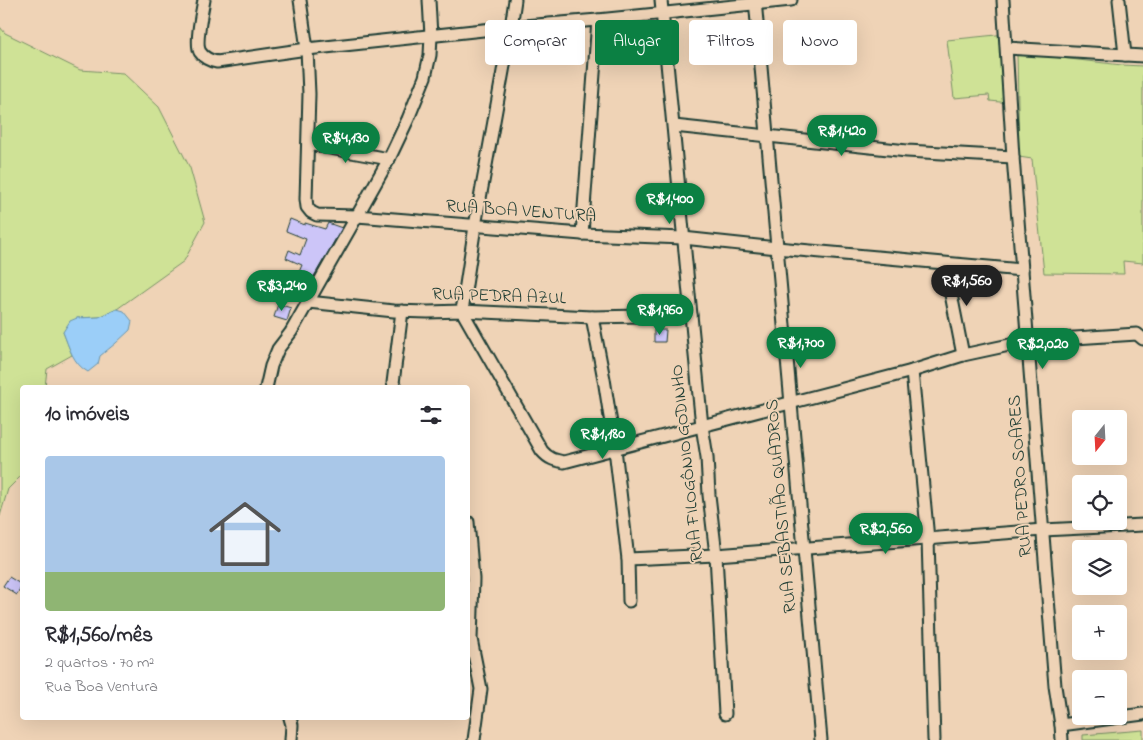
<!DOCTYPE html>
<html lang="pt">
<head>
<meta charset="utf-8">
<style>
	:root { --surface:#fff; --page:#f7f7f7; --text:#2b2b33; --muted:#7c7c81; --line:#e1e1e2; --accent:#0b8043 }
	body { margin:0; font-family:"Indie Flower",sans-serif; background:var(--page); color:var(--text); height:100vh; display:flex; flex-direction:column; font-size:19px; white-space:nowrap }
	* { box-sizing:border-box; margin:0 }
	p { font-size:16px; color:var(--muted) }
	.icon { flex:none; width:28px; height:28px; fill:none; stroke:currentColor; stroke-width:2; stroke-linecap:round; stroke-linejoin:round }
	.map { position:relative; flex:1; overflow:hidden }
	.side { position:absolute; left:20px; top:385px; width:450px; height:335px; display:flex; flex-direction:column; background:var(--surface); border-radius:5px; box-shadow:0 5px 20px #0002 }
	.side>* { flex:none }
	.hud { position:absolute; left:485px; top:20px; width:475px; height:45px; display:flex; gap:10px }
	.needle { width:32px; rotate:198deg }
	.controls { position:absolute; left:1072px; top:410px; display:grid; gap:10px }
	.controls a { display:grid; place-items:center; width:55px; height:55px; border-radius:5px; background:var(--surface); box-shadow:0 5px 20px #0002; font-size:25px }
	.price { position:absolute; translate:-50% -42px; padding:0 11px; border-radius:18px; background:var(--accent); color:#fff; font-size:16px; line-height:32px; filter:drop-shadow(0 1px 2px #0008) }
	.price::after { content:''; position:absolute; left:50%; top:30px; width:15px; height:11px; margin-left:-8px; background:inherit; clip-path:polygon(0 0,100% 0,50% 100%) }
	.price.active { background:#222; color:#fff }
	ul { padding:0; list-style:none }
	li { display:grid; align-content:center; gap:10px; height:265px; padding:0 25px }
	li+li { border-top:1px solid var(--line) }
	li span { display:grid; place-items:center; height:155px; border-radius:5px; color:#555 }
	li>.icon { margin-inline-start:auto }
	span .icon { width:90px; height:90px; fill:#fffc; stroke-width:1 }
	li b { font-size:21px }
	h2 { display:flex; justify-content:space-between; align-items:center; height:60px; padding:0 25px; font-size:21px }
	.chip { padding:0 18px; border-radius:5px; background:var(--surface); box-shadow:0 5px 20px #0002; font-size:18px; line-height:45px }
	.chip.active { background:var(--accent); color:#fff }
	.map>svg:first-child { display:block }
	.green { fill:#cfe296; stroke:#779065 }
	.water { fill:#9bcef8; stroke:#6994aa }
	.building { fill:#ccc5f8; stroke:#1f3d34 }
	.lines { fill:none; stroke-linecap:round; stroke-linejoin:round }
	.minor-casing { stroke:#1f3d34; stroke-width:15 }
	.minor { stroke:#efd3b6; stroke-width:11 }
	.labels { text-anchor:middle; dominant-baseline:central; stroke-width:4; stroke-linejoin:round; paint-order:stroke }
	.street-label { font-size:18px; fill:#1f3d34; stroke:#efd3b6 }
</style>
</head>
<body>
<div class="map">
<svg width="1143" height="740" viewBox="0 0 1143 740">
	<rect width="100%" height="100%" fill="#efd3b6"/>
	<filter id="ink" filterUnits="userSpaceOnUse"><feTurbulence type="fractalNoise" baseFrequency=".02" numOctaves="2"/><feDisplacementMap in="SourceGraphic" scale="10" xChannelSelector="R" yChannelSelector="G"/><feConvolveMatrix kernelMatrix="1 2 1 2 8 2 1 2 1" color-interpolation-filters="sRGB"/></filter>
	<g filter="url(#ink)">
		<g class="green">
			<path d="M 0,27 L 5,33 L 80,70 L 123,73 L 159,107 L 190,168 L 205,222 L 184,261 L 117,309 L 99,317 L 77,318 L 63,332 L 72,355 L 47,369 L 45,387 L 22,388 L 22,475 L 8,489 L 0,516 Z"/>
			<path d="M 1006,34 L 1010,103 L 990,101 L 989,95 L 954,98 L 947,40 Z"/>
			<path d="M 1017,53 L 1122,65 L 1143,66 L 1143,263 L 1123,261 L 1124,274 L 1044,273 L 1032,159 L 1019,157 Z"/>
			<path d="M 1143,730 L 1143,740 L 1083,740 L 1083,735 Z"/>
		</g>
		<path class="water" d="M 117,309 L 124,311 L 132,321 L 130,330 L 116,343 L 100,356 L 98,364 L 88,372 C 73,364 69,347 63,332 L 70,321 L 77,318 L 99,317 Z"/>
		<g class="building">
			<path d="M 290,219 L 305,225 L 305,223 L 325,229 L 328,223 L 342,228 L 313,278 L 299,272 L 302,265 L 286,258 L 289,250 L 300,255 L 306,239 L 286,231 Z"/>
			<path d="M 278,304 L 291,308 L 287,321 L 274,317 Z"/>
			<path d="M 654,330 L 666,330 L 665,342 L 654,342 Z"/>
			<path d="M 9,577 L 22,585 L 17,595 L 3,586 Z"/>
		</g>
		<g class="lines">
			<g class="minor-casing">
				<g id="minor">
					<path d="M 204,0 C 202,11 195,44 200,52 C 204,58 211,61 217,62 L 307,49 L 511,27 L 598,20 L 791,0"/>
					<path d="M 300,0 L 307,49 L 309,94 L 306,199 L 307,207 L 311,212 L 317,215 L 357,216 L 582,234 L 683,238 L 777,248 L 1022,270"/>
					<path d="M 515,0 L 511,27 L 475,226 L 462,311 L 542,451 C 549,459 554,460 564,462 L 912,371 L 963,355 L 1028,341 L 1137,334 L 1143,339"/>
					<path d="M 661,0 L 691,315 L 702,426 L 707,457 L 709,495 L 716,555 L 725,714"/>
					<path d="M 755,0 L 821,740"/>
					<path d="M 1003,0 L 1013,157 L 1055,686 L 1061,725 L 1062,740"/>
					<path d="M 1119,0 L 1125,55"/>
					<path d="M 1007,48 L 1143,56"/>
					<path d="M 674,126 L 907,151 L 1013,157"/>
					<path d="M 308,144 L 389,159"/>
					<path d="M 582,234 L 598,20"/>
					<path d="M 945,264 L 963,355"/>
					<path d="M 308,302 L 394,311 L 428,312 L 462,311 L 592,317 L 691,315"/>
					<path d="M 592,317 L 604,379 L 615,449 L 628,559 L 629,601"/>
					<path d="M 912,371 L 928,539 L 934,740"/>
					<path d="M 266,388 L 271,366 L 278,349 L 291,332 L 308,302 L 357,216 L 389,159 L 408,119 L 425,77 L 430,55 L 431,36 L 429,0"/>
					<path d="M 396,388 L 393,383 L 402,311"/>
					<path d="M 468,522 L 473,579 L 471,639 L 481,689 L 474,740"/>
					<path d="M 628,559 L 716,555 L 1043,530 L 1143,525"/>
					<path d="M 290,718 L 292,725 L 291,740"/>
					<path d="M 1061,725 L 1143,714"/>
				</g>
			</g>
			<use href="#minor" class="minor"/>
		</g>
	</g>
	<g class="labels">
		<g class="street-label">
			<text transform="translate(521 212) rotate(4)">RUA BOA VENTURA</text>
			<text transform="translate(499 297) rotate(2)">RUA PEDRA AZUL</text>
			<text transform="translate(688 463) rotate(-96)">RUA FILOGÔNIO GODINHO</text>
			<text transform="translate(1021 476) rotate(-94)">RUA PEDRO SOARES</text>
			<text transform="translate(782 506) rotate(-95)">RUA SEBASTIÃO QUADROS</text>
		</g>
	</g>
</svg>
<div class="controls">
<a><svg class="needle" viewBox="-14 -14 28 28"><path d="M0-13l5 13h-10z" fill="#e53935"/><path d="M0 13l5-13h-10z" fill="#7c7c81"/></svg></a>
<a><svg class="icon" aria-label="locate" viewBox="0 0 24 24"><circle cx="12" cy="12" r="6"/><path d="M12 2v4M12 18v4M2 12h4M18 12h4"/></svg></a>
<a><svg class="icon" aria-label="layers" viewBox="0 0 24 24"><path d="M12 4l9 5-9 5-9-5zM3 14l9 5 9-5"/></svg></a>
<a>+</a>
<a>−</a>
</div>
<b class="price" style="left:842px;top:157px">R$1,420</b>
<b class="price" style="left:346px;top:164px">R$4,130</b>
<b class="price" style="left:670px;top:225px">R$1,400</b>
<b class="price active" style="left:967px;top:307px">R$1,560</b>
<b class="price" style="left:282px;top:312px">R$3,240</b>
<b class="price" style="left:660px;top:336px">R$1,960</b>
<b class="price" style="left:801px;top:369px">R$1,700</b>
<b class="price" style="left:1043px;top:370px">R$2,020</b>
<b class="price" style="left:603px;top:460px">R$1,180</b>
<b class="price" style="left:886px;top:555px">R$2,560</b>
<div class="hud">
<a class="chip">Comprar</a>
<a class="chip active">Alugar</a>
<a class="chip">Filtros</a>
<a class="chip">Novo</a>
</div>
<section class="side">
<h2>10 imóveis<svg class="icon" aria-label="filters" viewBox="0 0 24 24"><path d="M4 7h16M4 17h16"/><circle cx="9" cy="7" r="2"/><circle cx="15" cy="17" r="2"/></svg></h2>
<ul>
<li><span style="background:linear-gradient(#a9c7e8 75%,#8fb573 0)"><svg class="icon" aria-label="home" viewBox="0 0 24 24"><path d="M3 11l9-7 9 7M6 9v11h12V9"/></svg></span><div><b>R$1,560/mês</b><p>2 quartos · 70 m²</p><p>Rua Boa Ventura</p></div></li>
</ul>
</section>
</div>
</body>
</html>
